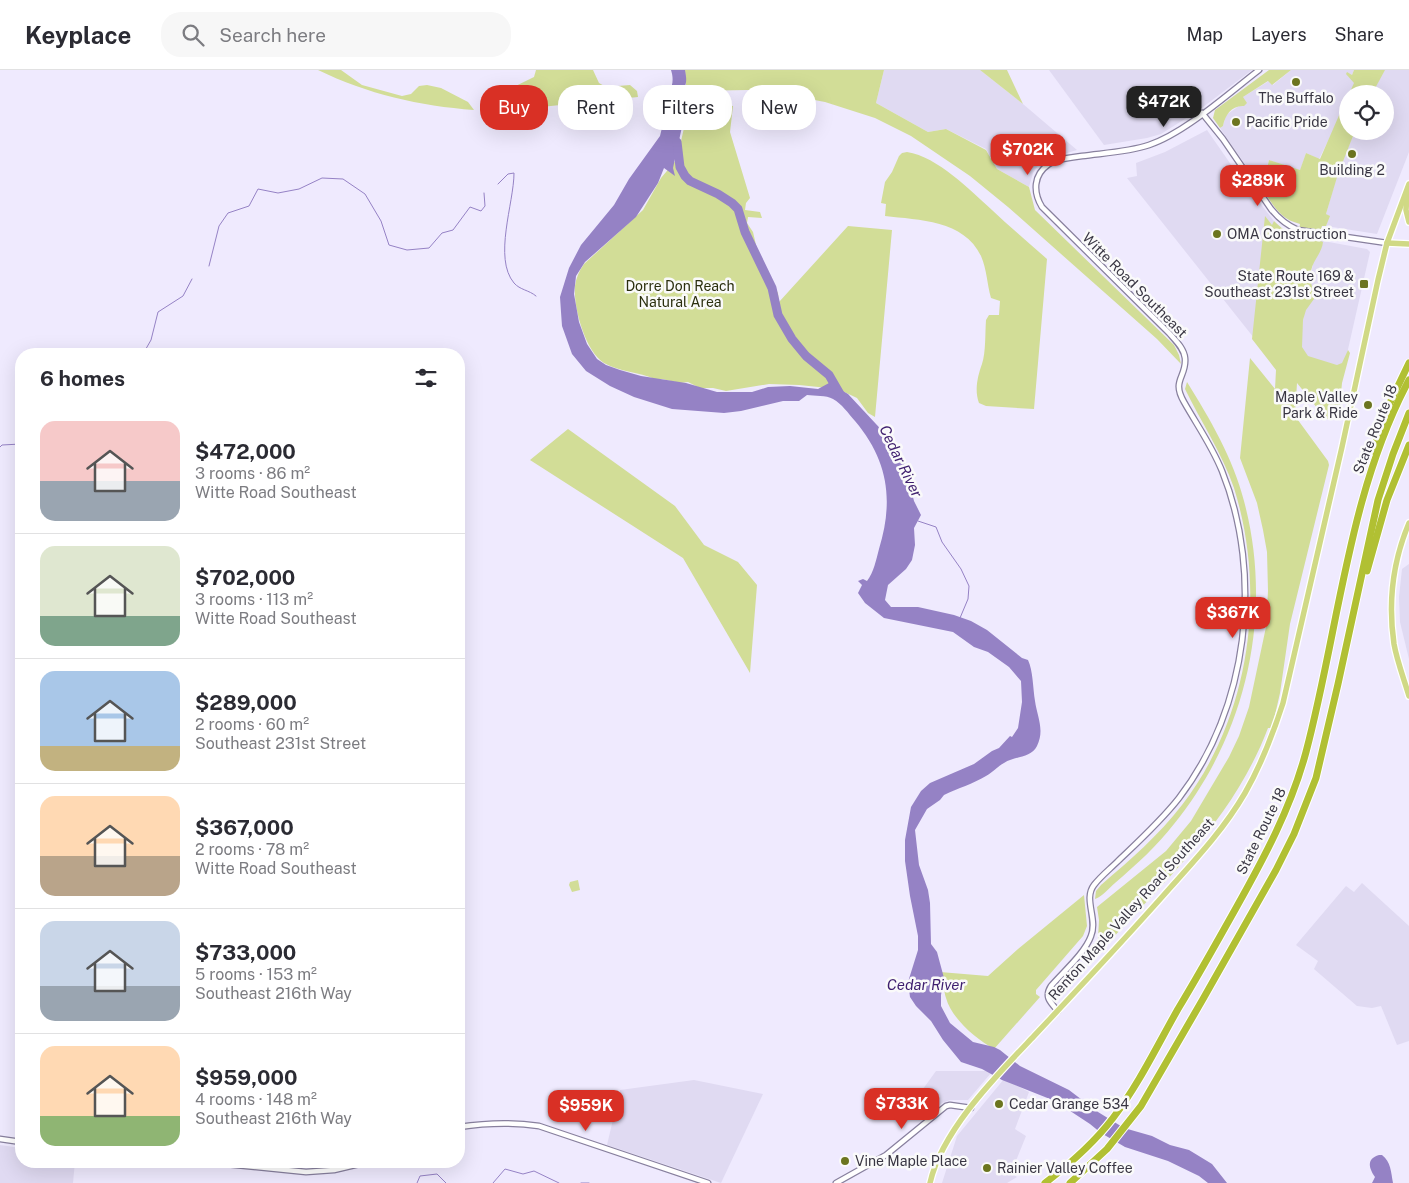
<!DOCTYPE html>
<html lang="en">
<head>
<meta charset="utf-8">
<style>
	:root { --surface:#fff; --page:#f7f7f7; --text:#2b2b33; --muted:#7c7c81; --line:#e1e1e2; --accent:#d93025 }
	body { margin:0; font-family:"Public Sans",sans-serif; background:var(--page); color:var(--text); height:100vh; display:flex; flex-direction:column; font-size:19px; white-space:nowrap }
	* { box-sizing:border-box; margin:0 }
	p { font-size:16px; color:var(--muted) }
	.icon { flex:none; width:28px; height:28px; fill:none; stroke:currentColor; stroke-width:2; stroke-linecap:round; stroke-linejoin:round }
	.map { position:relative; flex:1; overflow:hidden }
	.side { position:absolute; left:15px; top:278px; width:450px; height:820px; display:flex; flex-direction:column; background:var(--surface); border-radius:20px; box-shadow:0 5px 20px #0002 }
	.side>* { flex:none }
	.banner { position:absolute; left:480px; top:15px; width:475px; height:45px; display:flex; gap:10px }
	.buttons { position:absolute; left:1339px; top:15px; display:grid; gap:10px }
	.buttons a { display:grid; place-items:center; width:55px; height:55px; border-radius:50%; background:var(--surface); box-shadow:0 5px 20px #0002; font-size:25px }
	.price { position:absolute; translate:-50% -42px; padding:0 11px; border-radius:10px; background:var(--accent); color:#fff; font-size:16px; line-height:32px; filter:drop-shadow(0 1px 2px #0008) }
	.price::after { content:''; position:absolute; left:50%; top:30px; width:15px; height:11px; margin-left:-8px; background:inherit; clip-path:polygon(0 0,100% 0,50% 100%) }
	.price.current { background:#222; color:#fff }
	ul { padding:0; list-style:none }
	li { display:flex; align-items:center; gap:15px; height:125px; padding:0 25px }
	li+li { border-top:1px solid var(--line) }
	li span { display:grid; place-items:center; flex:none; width:140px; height:100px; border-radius:15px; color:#555 }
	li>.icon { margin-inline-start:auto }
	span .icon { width:60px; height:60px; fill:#fffc; stroke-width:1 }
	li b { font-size:21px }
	h2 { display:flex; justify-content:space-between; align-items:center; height:60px; padding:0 25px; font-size:21px }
	.chip { padding:0 18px; border-radius:20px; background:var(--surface); box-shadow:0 5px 20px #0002; font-size:18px; line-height:45px }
	.chip.current { background:var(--accent); color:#fff }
	header { display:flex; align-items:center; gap:30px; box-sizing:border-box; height:70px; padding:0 25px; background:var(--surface); border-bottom:1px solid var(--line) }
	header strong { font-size:24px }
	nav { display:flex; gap:28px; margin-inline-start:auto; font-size:18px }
	.search { width:350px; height:45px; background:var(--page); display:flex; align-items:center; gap:12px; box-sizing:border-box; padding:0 18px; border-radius:20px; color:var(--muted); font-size:19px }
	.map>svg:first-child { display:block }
	.built { fill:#e0daf2 }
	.green { fill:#d2dd97 }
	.water { fill:#9582c5 }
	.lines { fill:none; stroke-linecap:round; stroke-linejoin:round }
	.stream { stroke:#9582c5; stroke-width:1 }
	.river { stroke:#9582c5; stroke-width:9 }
	.minor-casing { stroke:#88809e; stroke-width:7 }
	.major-casing { stroke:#fff; stroke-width:8 }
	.highway-casing { stroke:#fff; stroke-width:9 }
	.minor { stroke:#fff; stroke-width:4.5 }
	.major { stroke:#d0d985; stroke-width:5.5 }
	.highway { stroke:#b1c033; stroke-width:7 }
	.poi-dot { fill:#6c751f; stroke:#fafafa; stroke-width:2 }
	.labels { text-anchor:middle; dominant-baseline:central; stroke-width:5; stroke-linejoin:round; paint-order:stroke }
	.poi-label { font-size:14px; fill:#393643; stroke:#fafafa; text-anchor:start }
	.street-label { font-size:14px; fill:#393643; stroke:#fafafa }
	.park-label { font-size:14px; fill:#2b2f0e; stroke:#fafafa }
	.water-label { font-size:15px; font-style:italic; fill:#3e1e6e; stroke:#fafafa }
</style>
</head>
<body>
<header>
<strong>Keyplace</strong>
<div class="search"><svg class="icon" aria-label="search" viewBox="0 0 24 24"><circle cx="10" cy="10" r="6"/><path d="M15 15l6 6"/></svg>Search here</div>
<nav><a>Map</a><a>Layers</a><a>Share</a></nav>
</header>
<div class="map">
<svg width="1409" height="1113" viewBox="0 0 1409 1113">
	<rect width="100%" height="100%" fill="#efeafe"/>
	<g class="built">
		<path d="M 884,0 L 980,0 L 1023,34 L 1077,80 L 1054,87 L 1040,93 L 1033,103 L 1029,117 L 997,99 L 986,79 L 946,59 L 928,62 L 876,33 Z"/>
		<path d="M 1049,0 L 1252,0 L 1199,40 L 1161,64 L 1147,68 L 1104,75 Z"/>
		<path d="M 1291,0 L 1354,0 L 1352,5 L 1356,16 L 1352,24 L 1348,24 L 1347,33 L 1319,89 L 1306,83 L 1300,101 L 1269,90 L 1266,104 L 1256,98 L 1251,103 L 1220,58 L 1223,56 L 1226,45 L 1239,36 L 1243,27 L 1269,11 L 1273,15 Z"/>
		<path d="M 1384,0 L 1409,0 L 1409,82 L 1377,164 L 1326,156 L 1329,146 L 1326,144 L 1338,102 L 1355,61 L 1385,61 L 1385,24 L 1372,24 Z"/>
		<path d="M 1207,60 L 1241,109 L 1274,151 L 1254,268 L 1127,108 L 1137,106 L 1136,93 L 1165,82 Z"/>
		<path d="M 1318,170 L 1367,179 L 1370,182 L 1344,297 L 1298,285 L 1307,223 Z"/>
		<path d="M 1409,494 L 1409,589 L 1400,552 L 1399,527 L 1402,499 Z"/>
		<path d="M 1362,813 L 1409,856 L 1409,971 L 1397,975 L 1381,936 L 1372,938 L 1357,936 L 1314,899 L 1318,891 L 1296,875 L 1346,816 L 1354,822 Z"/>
		<path d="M 936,1001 L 989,1001 L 991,1003 L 968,1030 L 950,1030 L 942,1033 L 927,1046 L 923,1019 Z"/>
		<path d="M 1004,1009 L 1029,1022 L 1015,1059 L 1026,1066 L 1011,1103 L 1017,1107 L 1007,1113 L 942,1113 L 957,1066 Z"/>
		<path d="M 694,1010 L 763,1024 L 721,1113 L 607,1075 L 620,1020 Z"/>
		<path d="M 0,1075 L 21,1078 L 21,1091 L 75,1091 L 73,1113 L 0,1113 Z"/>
	</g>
	<g class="green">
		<path d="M 318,0 L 341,0 L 362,15 L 402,26 L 411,24 L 419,16 L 427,15 L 441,18 L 468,32 L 474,40 C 420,36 367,24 318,0 Z"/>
		<path d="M 536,0 L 593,0 L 599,13 L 606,17 L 630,15 L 637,21 L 638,27 L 512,40 L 492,39 L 490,31 L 495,26 L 534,7 Z"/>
		<path d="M 685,0 L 884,0 L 876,33 L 928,62 L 946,59 L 986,80 L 997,99 L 1029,117 L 1035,140 L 1174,275 L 1179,285 L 1181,294 L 1157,269 L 1008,137 L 970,106 L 911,66 L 875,48 L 825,32 L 772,22 L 748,20 L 688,21 L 689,16 L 686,16 Z"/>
		<path d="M 980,0 L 1007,0 L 1023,34 Z"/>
		<path d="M 1269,0 L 1291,0 L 1272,15 L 1268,11 L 1243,27 L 1247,33 L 1244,36 C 1232,35 1225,45 1223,56 L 1220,58 L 1213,48 L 1215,40 Z"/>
		<path d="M 1354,0 L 1385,0 L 1372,24 L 1349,24 L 1354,13 L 1346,4 L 1347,2 L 1352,5 Z"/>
		<path d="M 1347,27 L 1348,61 L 1355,61 L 1338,104 L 1326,144 L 1330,146 L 1326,156 L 1322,156 L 1318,170 L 1323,172 C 1322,183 1313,190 1311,201 C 1309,211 1314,220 1314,229 L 1306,240 L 1303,250 L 1302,277 L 1308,286 L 1337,295 L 1342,293 L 1348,280 L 1350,283 L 1342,313 L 1339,344 L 1337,349 L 1326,349 L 1297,313 L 1295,346 L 1328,391 L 1329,395 L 1290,554 L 1280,623 L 1272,658 L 1268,658 C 1235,745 1171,805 1109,872 L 1104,875 L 1100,874 L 1098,869 L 1099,850 L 1097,837 L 1166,781 L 1191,751 L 1229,687 L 1239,666 L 1249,637 L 1266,557 L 1268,521 L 1267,482 L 1263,460 L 1257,433 L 1240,388 L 1250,288 L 1275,319 L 1276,300 L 1252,269 L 1265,146 L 1272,155 L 1274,151 C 1281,158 1287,163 1298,165 L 1300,154 C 1283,150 1276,140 1267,126 L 1267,123 L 1251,103 L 1256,98 L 1266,103 L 1269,90 L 1300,100 L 1306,83 L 1320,89 Z"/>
		<path d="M 667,30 L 664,51 L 649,49 L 654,42 L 654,32 Z"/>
		<path d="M 722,35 L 733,36 L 730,62 L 750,128 L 746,133 L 745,140 L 760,142 L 762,148 L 748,147 L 747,153 L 753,162 L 760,192 L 778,223 L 779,232 L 848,156 L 892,160 L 875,347 L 868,343 L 857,328 L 838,319 L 799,315 L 769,314 L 726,321 L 713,318 L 700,318 L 688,312 L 680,313 L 662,309 L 655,309 C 639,302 620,302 604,293 C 585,281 573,236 575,216 C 576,208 579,201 584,194 L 643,140 L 661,108 L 677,89 L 686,49 L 686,37 Z"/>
		<path d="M 907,82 C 938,87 970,120 992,140 C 1010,157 1029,173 1047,189 L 1034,339 L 986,336 L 979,333 C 974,320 978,305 982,294 C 986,282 985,263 986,250 L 989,245 L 999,245 L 1000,231 L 991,228 C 987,214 987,200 981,186 C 964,150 919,150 885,146 L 886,134 L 881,133 L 885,112 L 892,102 L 899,86 L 902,83 Z"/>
		<path d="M 1187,312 C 1210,349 1233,388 1244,431 C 1274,543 1247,664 1174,754 C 1157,776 1137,794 1115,813 C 1109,818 1103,826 1095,829 L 1096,821 L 1101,815 C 1131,789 1158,766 1182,735 C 1250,647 1267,523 1234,418 C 1222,383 1201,352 1185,319 Z"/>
		<path d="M 568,359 L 675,436 L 704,475 L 738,492 L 757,515 L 750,603 L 683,488 L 530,390 Z"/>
		<path d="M 578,810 L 580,820 L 572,822 L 569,815 L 570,812 Z"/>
		<path d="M 1084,825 L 1087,856 L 1083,866 L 1036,920 L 1036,924 L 1040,927 L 994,979 C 976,969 952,949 946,928 C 943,919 945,911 940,902 L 988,906 L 1018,879 Z"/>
	</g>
	<g class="water">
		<path d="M 671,0 L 685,0 C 687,11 687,14 681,24 L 685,43 L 673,98 L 675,106 L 664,98 L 658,113 L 636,147 L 585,192 L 576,206 L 574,224 L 579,252 L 587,274 L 597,289 L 606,295 L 620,300 L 641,306 L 686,313 L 717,322 L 752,322 L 768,317 L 790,316 L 818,319 L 829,313 L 848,324 L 890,369 L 904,392 L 914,431 L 921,445 L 914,458 L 915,475 L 912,490 L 906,499 L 888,515 L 885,530 L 891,537 L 918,537 L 954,545 L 971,551 L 987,560 L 1022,588 L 1028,590 C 1033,600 1033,619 1035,631 C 1037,646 1045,660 1037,676 C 1031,688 1015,686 1004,693 C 998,696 993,702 986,706 C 973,714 958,718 944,725 L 940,730 L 927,739 L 915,760 L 919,795 L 928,820 L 930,833 L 931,874 L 937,882 L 944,908 L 941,925 L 941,936 L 950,953 L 973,972 L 994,977 L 1000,980 L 1020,996 L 1069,1020 L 1098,1042 L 1124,1058 L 1152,1066 L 1170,1075 L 1189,1080 L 1212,1094 L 1227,1113 L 1208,1113 L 1199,1106 L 1168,1091 L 1125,1077 L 1101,1063 L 1090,1054 L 1055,1031 L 1002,1010 L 982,999 L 961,992 L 943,970 L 931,951 L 916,936 L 910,927 L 908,912 L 918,880 L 918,866 L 910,826 L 905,791 L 905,770 L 911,737 L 921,721 L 930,713 L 974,694 L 992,681 L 999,678 L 1010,666 L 1012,667 L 1018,658 L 1022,632 L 1021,611 L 1009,597 L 988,582 L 974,577 L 953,562 L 884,548 L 865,533 L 858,523 L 862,515 L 858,511 L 863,509 L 867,511 C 874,502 876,490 879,479 C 894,430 888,390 855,351 C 848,343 842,334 833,329 C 826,325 815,326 807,325 L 799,331 L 783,331 L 741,341 L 724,343 L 672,339 L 634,327 L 610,316 L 586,301 L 572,284 L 562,256 L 561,242 L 560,227 L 569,198 L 581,175 L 614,135 L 629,109 L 660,66 C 663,55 664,45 666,34 C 668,20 676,16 671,0 Z"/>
		<path d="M 1379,1085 L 1382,1085 C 1391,1092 1391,1102 1393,1113 L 1372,1113 L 1375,1107 C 1369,1098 1366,1089 1379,1085 Z"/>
	</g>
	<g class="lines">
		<g class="stream">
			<path d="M 498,114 L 508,104 L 514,103 C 514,133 493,188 514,213 C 520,220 529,220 536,226"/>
			<path d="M 209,196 L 219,156 L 228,143 L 249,136 L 258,119 L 278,123 L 299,119 L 322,108 L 343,109 L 365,124 L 381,151 L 389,175 L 407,180 L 429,178 L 442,163 L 453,160 L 470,137 L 481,141 L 485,136 L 484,123"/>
			<path d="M 143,284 L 151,270 L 158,242 L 183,226 L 192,209"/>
			<path d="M 0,377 L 2,375 L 21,374"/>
			<path d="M 918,451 L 936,457 L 942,472 L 961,499 L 969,516 L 968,529 L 960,548"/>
			<path d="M 417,1113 L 420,1106 L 437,1104 L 446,1113"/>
			<path d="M 493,1113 L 505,1099 L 523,1104 L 534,1101 L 559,1113"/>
			<path d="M 581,1113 L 589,1113"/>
		</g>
		<path class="river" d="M 677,72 L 680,97 L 685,106 L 690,111 L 718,124 L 732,133 L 738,139 L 745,162 L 772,218 L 778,245 L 792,269 L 806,286 L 829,305 L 840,324"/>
		<g class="minor-casing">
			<g id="minor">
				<path d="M 1202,43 L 1223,69 L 1271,139 C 1279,149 1286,155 1298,160 L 1387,173"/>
				<path d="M 1058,941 C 1050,932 1044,927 1051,916 C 1063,902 1085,883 1091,866 C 1098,849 1083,829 1094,815 C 1101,806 1110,799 1118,791 C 1139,771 1161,751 1179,728 C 1248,638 1264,506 1222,401 C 1212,376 1197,355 1184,332 C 1171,310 1187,307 1185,288 C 1184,278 1175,270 1169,263 L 1042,137 C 1033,122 1033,105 1049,94 C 1058,88 1071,88 1082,86 C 1104,83 1128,82 1149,75 C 1185,63 1229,23 1259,0"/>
				<path d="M 459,1057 C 486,1053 512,1052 539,1056 L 708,1113"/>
				<path d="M 0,1069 L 21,1072"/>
				<path d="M 195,1091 L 306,1102 L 334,1100 L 372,1091"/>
				<path d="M 836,1113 L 886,1085 L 946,1036 L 950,1035 L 971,1038"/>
			</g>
		</g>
		<g class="major-casing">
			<g id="major">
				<path d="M 1407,124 L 1406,140 L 1409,152"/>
				<path d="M 1387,173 L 1409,174"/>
				<path d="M 1409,453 C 1393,491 1388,533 1394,574 C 1397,591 1404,609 1409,626"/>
				<path d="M 930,1113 C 942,1060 997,1005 1034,966 C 1080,917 1125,869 1170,818 C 1197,788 1224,759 1245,723 C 1261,695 1273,664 1283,633 L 1342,377 L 1378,210 L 1387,173 L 1409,114"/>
			</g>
		</g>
		<g class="highway-casing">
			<g id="highway">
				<path d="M 1373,381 L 1387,339 L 1409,293"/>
				<path d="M 1367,501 L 1387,430 L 1409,375"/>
				<path d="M 1045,1113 C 1070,1094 1094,1073 1113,1048 C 1139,1014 1157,976 1178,939 C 1198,906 1217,872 1236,838 C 1264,788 1291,738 1306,682 C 1339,558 1348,424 1409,310"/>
				<path d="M 1070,1113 L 1107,1079 L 1141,1036 L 1203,929 L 1276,800 L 1294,764 L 1316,708 L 1338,614 L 1378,430 L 1393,384 L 1409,343"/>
			</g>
		</g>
		<use href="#minor" class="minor"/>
		<use href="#major" class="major"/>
		<use href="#highway" class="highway"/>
	</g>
	<g class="poi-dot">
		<circle cx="1296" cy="12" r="5"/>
		<circle cx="1236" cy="52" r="5"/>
		<circle cx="1352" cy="84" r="5"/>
		<circle cx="1217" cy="164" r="5"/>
		<rect x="1359" y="209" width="10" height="10" rx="2.5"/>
		<circle cx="1368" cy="335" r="5"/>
		<circle cx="999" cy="1034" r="5"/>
		<circle cx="845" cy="1091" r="5"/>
		<circle cx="987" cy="1098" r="5"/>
	</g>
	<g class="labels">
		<g class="poi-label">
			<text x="1296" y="28" text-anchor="middle">The Buffalo</text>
			<text x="1246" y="52">Pacific Pride</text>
			<text x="1352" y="100" text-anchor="middle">Building 2</text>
			<text x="1227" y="164">OMA Construction</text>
			<text x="1354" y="206" text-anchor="end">State Route 169 &amp;<tspan x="1354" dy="16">Southeast 231st Street</tspan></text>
			<text x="1358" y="327" text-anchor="end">Maple Valley<tspan x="1358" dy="16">Park &amp; Ride</tspan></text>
			<text x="1009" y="1034">Cedar Grange 534</text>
			<text x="855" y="1091">Vine Maple Place</text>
			<text x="997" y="1098">Rainier Valley Coffee</text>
		</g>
		<g class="street-label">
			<text transform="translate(1135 215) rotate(45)">Witte Road Southeast</text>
			<text transform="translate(1375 359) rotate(-68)">State Route 18</text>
			<text transform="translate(1261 761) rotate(-64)">State Route 18</text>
			<text transform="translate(1131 839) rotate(-48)">Renton Maple Valley Road Southeast</text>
		</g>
		<g class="park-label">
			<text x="680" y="216">Dorre Don Reach<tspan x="680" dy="16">Natural Area</tspan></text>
		</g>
		<g class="water-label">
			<text transform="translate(901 391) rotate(64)">Cedar River</text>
			<text x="926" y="914">Cedar River</text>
		</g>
	</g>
</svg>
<div class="buttons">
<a><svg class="icon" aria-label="locate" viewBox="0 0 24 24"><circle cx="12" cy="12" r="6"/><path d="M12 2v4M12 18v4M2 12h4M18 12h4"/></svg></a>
</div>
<b class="price current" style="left:1164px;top:58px">$472K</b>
<b class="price" style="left:1028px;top:106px">$702K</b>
<b class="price" style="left:1258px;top:137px">$289K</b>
<b class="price" style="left:1233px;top:569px">$367K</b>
<b class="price" style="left:902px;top:1060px">$733K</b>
<b class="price" style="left:586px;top:1062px">$959K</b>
<div class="banner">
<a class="chip current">Buy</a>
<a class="chip">Rent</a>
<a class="chip">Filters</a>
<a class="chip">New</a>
</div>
<section class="side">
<h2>6 homes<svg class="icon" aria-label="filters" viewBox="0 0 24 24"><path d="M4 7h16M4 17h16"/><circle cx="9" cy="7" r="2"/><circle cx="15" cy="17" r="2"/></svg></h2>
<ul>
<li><span style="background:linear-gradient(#f6c9c9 60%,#9aa5b1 0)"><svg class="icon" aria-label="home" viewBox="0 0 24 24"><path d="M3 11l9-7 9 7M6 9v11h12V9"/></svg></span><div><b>$472,000</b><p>3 rooms · 86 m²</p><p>Witte Road Southeast</p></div></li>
<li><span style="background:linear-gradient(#dfe7d0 70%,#7fa58c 0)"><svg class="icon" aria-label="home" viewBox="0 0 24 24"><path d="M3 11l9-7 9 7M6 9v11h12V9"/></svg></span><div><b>$702,000</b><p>3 rooms · 113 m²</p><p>Witte Road Southeast</p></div></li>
<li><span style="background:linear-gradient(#a9c7e8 75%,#c2b280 0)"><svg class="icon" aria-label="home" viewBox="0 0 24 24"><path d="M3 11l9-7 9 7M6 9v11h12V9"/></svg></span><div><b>$289,000</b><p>2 rooms · 60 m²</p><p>Southeast 231st Street</p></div></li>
<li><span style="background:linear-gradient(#ffd9b3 60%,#b9a48a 0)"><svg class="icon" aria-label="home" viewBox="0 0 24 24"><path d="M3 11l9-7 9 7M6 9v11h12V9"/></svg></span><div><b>$367,000</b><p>2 rooms · 78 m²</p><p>Witte Road Southeast</p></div></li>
<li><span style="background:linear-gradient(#c9d6e8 65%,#9aa5b1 0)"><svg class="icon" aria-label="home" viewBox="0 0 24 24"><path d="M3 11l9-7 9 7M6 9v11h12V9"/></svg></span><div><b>$733,000</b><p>5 rooms · 153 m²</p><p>Southeast 216th Way</p></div></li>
<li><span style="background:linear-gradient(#ffd9b3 70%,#8fb573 0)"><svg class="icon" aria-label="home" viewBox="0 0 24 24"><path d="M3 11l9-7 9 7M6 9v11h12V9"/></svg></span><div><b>$959,000</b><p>4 rooms · 148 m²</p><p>Southeast 216th Way</p></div></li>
</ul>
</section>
</div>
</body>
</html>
